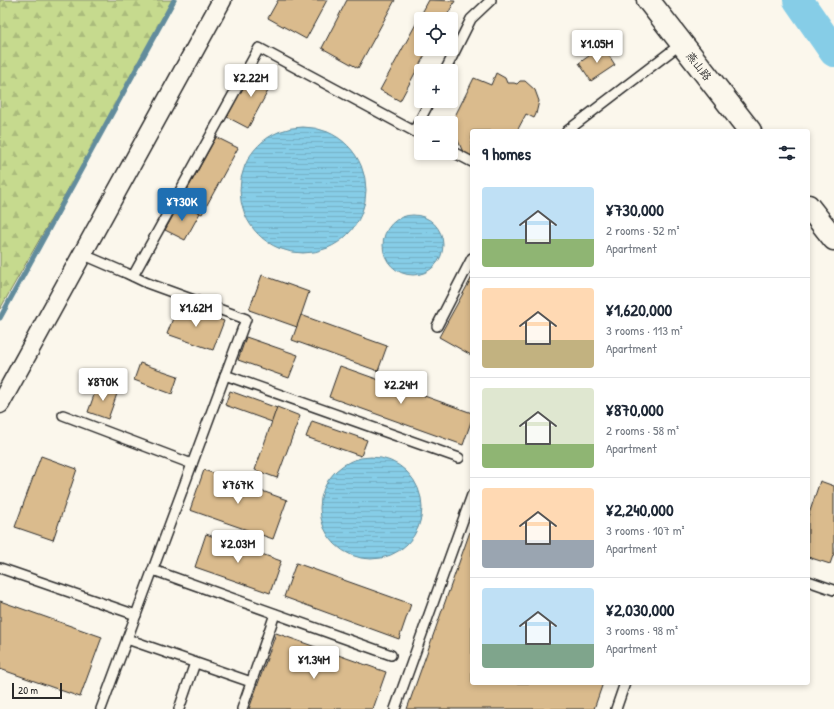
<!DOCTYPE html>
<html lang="en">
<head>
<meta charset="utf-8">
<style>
	:root { --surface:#fff; --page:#f6f6f7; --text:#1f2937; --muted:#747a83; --line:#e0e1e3; --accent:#1f6fb2 }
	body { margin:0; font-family:"Patrick Hand","LXGW WenKai TC",sans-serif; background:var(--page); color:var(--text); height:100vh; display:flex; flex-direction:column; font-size:15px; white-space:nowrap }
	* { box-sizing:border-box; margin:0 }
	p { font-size:13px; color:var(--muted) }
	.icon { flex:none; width:22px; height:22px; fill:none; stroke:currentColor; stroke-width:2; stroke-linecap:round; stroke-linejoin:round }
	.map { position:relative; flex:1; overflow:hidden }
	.drawer { position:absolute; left:470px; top:129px; width:340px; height:556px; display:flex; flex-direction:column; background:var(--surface); border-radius:4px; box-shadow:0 2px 6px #0003 }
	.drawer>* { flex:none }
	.tools { position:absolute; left:414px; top:12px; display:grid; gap:8px }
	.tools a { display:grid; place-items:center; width:44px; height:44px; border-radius:4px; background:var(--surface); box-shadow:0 2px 6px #0003; font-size:20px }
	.scale { position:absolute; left:12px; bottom:10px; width:50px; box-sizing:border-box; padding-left:4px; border:2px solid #2b2b2b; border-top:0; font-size:11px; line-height:14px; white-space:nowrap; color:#2b2b2b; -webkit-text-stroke:3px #fbf7ec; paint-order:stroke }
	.price { position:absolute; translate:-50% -34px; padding:0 9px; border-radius:4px; background:#fff; color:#222; font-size:13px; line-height:26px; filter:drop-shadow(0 1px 2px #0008) }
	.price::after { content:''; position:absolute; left:50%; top:24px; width:12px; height:9px; margin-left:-6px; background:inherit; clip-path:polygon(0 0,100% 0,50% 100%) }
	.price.active { background:var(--accent); color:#fff }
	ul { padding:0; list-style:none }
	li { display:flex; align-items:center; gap:12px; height:100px; padding:0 12px }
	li+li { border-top:1px solid var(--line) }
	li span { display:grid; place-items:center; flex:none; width:112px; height:80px; border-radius:4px; color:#555 }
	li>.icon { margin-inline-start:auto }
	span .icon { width:48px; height:48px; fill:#fffc; stroke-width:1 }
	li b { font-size:17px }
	h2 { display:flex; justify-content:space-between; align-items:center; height:48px; padding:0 12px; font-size:17px }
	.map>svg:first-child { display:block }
	.forest { fill:url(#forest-firs); stroke:#78825c }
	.water { fill:url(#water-rules); stroke:#628c9c }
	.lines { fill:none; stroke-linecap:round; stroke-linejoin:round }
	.stream { stroke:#628c9c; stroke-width:5 }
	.river { stroke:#86cde7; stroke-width:30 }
	.building { fill:#dabb8d; stroke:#2b2b2b }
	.lane-casing { stroke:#2b2b2b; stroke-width:12 }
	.street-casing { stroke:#2b2b2b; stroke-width:21 }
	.secondary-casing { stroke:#2b2b2b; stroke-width:25 }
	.lane { stroke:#fbf7ec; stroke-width:9 }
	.street { stroke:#fbf7ec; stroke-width:18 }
	.secondary { stroke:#fbf7ec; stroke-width:22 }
	.labels { text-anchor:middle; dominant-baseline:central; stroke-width:3; stroke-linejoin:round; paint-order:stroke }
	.street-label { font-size:11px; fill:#2b2b2b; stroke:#fbf7ec }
</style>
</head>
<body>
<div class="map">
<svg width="834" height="709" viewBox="0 0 834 709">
	<defs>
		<pattern id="forest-firs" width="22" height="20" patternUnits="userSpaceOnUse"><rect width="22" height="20" fill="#c6da8e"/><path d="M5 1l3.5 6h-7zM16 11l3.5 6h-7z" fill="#aabb7b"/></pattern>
		<pattern id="water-rules" width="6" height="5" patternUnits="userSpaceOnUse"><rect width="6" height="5" fill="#86cde7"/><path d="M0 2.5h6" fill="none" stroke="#74b0c6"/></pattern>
	</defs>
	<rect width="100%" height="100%" fill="#fbf7ec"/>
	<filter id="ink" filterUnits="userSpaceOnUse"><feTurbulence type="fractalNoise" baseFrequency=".025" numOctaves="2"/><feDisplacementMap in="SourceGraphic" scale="8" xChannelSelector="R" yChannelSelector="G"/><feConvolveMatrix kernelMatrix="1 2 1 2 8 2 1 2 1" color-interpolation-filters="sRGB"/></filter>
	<g filter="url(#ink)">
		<path class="forest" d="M 0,0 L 176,0 L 0,309 Z"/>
		<g class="water">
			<circle cx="303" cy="190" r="63"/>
			<circle cx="413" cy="245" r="30"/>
			<circle cx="371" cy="508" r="51"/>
		</g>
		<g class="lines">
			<path class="stream" d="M 0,318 L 174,0"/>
			<path class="river" d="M 798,0 L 834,52"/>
		</g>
		<g class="building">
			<path d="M 278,0 L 327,0 L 306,39 L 268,18 Z"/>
			<path d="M 347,0 L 395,0 L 358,68 L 322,48 Z"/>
			<path d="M 429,0 L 455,1 L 445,19 L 421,19 L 421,49 L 428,49 L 400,101 L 380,90 Z"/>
			<path d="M 603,46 L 615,65 L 591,81 L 579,63 Z"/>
			<path d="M 254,67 L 275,78 L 248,128 L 227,117 Z"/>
			<path d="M 496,73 L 505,78 L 507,83 L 514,83 L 517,84 L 520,81 L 525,81 L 535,90 L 539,101 L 536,114 L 534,118 L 526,114 L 517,131 L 472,131 L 472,157 L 469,156 L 462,150 L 451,124 L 474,78 L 491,85 Z"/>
			<path d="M 216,137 L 238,148 L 202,214 L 180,203 Z"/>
			<path d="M 180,203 L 200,213 L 185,240 L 165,230 Z"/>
			<path d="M 262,275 L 309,292 L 297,327 L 249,310 Z"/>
			<path d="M 472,277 L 472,353 L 471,355 L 439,337 Z"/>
			<path d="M 178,305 L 224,321 L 213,350 L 167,334 Z"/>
			<path d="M 301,315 L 387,346 L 378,371 L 292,340 Z"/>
			<path d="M 246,337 L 298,355 L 289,378 L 238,360 Z"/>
			<path d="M 140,363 L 178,376 L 172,394 L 134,380 Z"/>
			<path d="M 340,366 L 472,413 L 472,419 L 463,445 L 329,397 Z"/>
			<path d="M 98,384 L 118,391 L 108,419 L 88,412 Z"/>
			<path d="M 230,391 L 277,408 L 272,422 L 225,405 Z"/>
			<path d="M 277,407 L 300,416 L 277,478 L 255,470 Z"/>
			<path d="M 312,421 L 367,440 L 361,456 L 306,437 Z"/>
			<path d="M 41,456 L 77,469 L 53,540 L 15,527 Z"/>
			<path d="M 204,470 L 287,500 L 273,539 L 190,510 Z"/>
			<path d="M 820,481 L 834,486 L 834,553 L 830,564 L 808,557 L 808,517 Z"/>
			<path d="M 472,526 L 472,683 L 603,683 L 594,709 L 407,709 Z"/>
			<path d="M 206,534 L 281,561 L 270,593 L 195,567 Z"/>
			<path d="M 296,563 L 411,604 L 399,639 L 284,597 Z"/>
			<path d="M 0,601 L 102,637 L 80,697 L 0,669 Z"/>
			<path d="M 276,633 L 386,672 L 373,709 L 249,709 Z"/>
		</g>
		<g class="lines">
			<g class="lane-casing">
				<g id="lane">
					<path d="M 445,71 L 471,19 L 491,0"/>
					<path d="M 414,131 L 430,101"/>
					<path d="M 567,131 L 682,43"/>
					<path d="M 451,151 L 472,162"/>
					<path d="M 82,254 L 126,273 L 147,283 L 246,319 L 101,709"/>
					<path d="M 133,276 L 259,48 L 421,135"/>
					<path d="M 437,326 L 472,258"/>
					<path d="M 225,375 L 459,458"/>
					<path d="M 63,415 L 192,464"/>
					<path d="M 0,568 L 136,615"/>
					<path d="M 153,570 L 391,655"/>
					<path d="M 808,581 L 834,590"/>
					<path d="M 127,639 L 251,682"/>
					<path d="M 179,709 L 195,663"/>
					<path d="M 242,709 L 275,614"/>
					<path d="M 395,709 L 472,495"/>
					<path d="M 616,709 L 625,683"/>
				</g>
			</g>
			<g class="street-casing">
				<path id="street" d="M 0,404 L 222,0"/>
			</g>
			<g class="secondary-casing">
				<g id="secondary">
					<path d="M 648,0 L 750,131"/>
					<path d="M 808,206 L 834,239"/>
				</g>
			</g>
			<use href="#lane" class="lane"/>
			<use href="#street" class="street"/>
			<use href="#secondary" class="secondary"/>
		</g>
	</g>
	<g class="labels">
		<g class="street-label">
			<text transform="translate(699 66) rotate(52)">燕山路</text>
		</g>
	</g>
</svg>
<div class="tools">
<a><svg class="icon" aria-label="locate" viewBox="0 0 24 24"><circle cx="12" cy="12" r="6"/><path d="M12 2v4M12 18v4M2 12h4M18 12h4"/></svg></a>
<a>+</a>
<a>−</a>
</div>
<div class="scale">20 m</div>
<b class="price" style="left:597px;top:64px">¥1.05M</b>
<b class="price" style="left:251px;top:98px">¥2.22M</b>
<b class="price active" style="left:182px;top:222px">¥730K</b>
<b class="price" style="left:196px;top:328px">¥1.62M</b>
<b class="price" style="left:103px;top:402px">¥870K</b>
<b class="price" style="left:401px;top:405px">¥2.24M</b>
<b class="price" style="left:238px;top:505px">¥767K</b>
<b class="price" style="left:238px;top:564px">¥2.03M</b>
<b class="price" style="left:314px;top:680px">¥1.34M</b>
<section class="drawer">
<h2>9 homes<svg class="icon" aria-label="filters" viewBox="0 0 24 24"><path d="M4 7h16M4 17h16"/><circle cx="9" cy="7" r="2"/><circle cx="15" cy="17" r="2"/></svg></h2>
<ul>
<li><span style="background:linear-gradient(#bfe0f5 65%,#8fb573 0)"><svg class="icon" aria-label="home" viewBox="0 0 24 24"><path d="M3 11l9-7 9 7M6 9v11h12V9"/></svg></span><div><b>¥730,000</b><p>2 rooms · 52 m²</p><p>Apartment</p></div></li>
<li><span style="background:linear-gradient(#ffd9b3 65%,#c2b280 0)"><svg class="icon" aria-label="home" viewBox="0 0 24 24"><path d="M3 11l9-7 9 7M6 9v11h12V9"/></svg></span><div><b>¥1,620,000</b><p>3 rooms · 113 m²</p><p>Apartment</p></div></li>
<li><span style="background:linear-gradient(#dfe7d0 70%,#8fb573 0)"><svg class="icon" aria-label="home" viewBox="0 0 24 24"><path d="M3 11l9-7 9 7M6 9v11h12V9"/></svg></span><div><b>¥870,000</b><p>2 rooms · 58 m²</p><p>Apartment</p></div></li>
<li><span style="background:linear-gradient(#ffd9b3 65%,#9aa5b1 0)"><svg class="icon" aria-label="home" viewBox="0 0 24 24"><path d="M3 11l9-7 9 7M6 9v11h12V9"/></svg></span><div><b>¥2,240,000</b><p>3 rooms · 107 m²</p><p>Apartment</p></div></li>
<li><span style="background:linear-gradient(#bfe0f5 70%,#7fa58c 0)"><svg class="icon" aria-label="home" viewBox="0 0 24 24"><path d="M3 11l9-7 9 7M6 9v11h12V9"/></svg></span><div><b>¥2,030,000</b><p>3 rooms · 98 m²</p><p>Apartment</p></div></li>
</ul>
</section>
</div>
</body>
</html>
